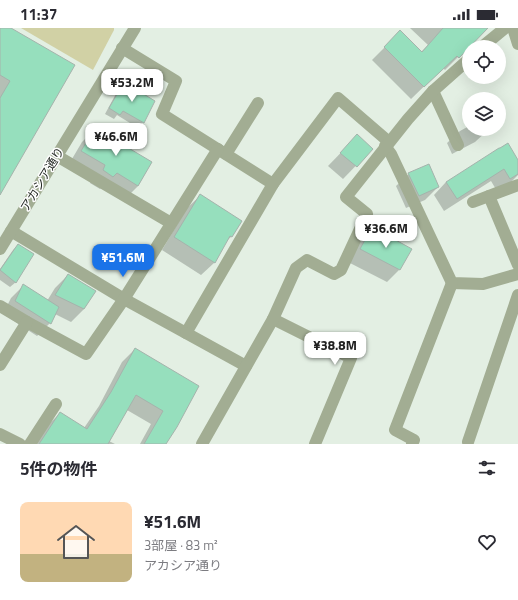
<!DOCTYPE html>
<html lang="ja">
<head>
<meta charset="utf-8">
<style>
	:root { --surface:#fff; --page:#f7f7f7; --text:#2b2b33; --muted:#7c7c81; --accent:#1a73e8 }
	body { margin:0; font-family:"Titillium Web","Noto Sans JP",sans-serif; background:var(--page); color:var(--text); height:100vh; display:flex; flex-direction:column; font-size:15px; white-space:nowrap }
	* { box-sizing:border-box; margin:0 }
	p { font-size:13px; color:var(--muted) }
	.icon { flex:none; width:22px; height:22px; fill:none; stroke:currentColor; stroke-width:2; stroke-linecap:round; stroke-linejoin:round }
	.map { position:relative; height:416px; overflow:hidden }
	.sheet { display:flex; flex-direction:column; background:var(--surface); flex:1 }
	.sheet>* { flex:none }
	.controls { position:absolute; left:462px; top:12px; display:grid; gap:8px }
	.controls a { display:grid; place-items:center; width:44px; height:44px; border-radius:50%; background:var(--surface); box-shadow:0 4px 16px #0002; font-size:20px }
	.price { position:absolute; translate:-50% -34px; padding:0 9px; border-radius:8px; background:#fff; color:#222; font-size:13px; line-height:26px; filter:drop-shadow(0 1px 2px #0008) }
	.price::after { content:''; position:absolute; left:50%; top:24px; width:12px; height:9px; margin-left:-6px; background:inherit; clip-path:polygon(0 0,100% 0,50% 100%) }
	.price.current { background:var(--accent); color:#fff }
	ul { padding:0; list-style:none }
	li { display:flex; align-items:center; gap:12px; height:100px; padding:0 20px }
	li span { display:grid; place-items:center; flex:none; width:112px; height:80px; border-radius:8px; color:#555 }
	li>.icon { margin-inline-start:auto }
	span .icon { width:48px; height:48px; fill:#fffc; stroke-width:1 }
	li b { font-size:17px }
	h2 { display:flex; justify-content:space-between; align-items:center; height:48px; padding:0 20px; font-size:17px }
	.status { display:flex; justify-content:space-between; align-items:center; height:28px; padding:0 20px; background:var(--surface); direction:ltr }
	.status svg { height:11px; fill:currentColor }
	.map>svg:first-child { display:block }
	.green { fill:#d1d1a5 }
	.shadow { fill:#0003 }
	.building { fill:#96dfbd; stroke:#a5b3ac }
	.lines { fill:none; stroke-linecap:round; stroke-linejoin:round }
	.minor { stroke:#a2ad93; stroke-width:12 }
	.labels { text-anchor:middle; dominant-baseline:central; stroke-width:3; stroke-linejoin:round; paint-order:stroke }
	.street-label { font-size:12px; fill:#232823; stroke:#fff }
</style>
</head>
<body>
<div class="status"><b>11:37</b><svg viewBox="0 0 49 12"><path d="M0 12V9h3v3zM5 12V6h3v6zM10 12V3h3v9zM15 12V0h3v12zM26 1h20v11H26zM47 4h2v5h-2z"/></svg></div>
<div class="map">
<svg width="518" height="416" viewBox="0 0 518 416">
	<rect width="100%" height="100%" fill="#e3efe3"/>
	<path class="green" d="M 21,0 L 114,0 L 114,2 L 93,42 Z"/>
	<g class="shadow">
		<path d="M 0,0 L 9,0 L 73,37 L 0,165 Z"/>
		<path d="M 410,0 L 487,0 L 445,42 L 443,40 L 411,71 L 372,32 L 400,4 L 421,24 L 428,17 Z"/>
		<path d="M 124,55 L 143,94 L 138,100 L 117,87 L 114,91 L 105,86 L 119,60 Z"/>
		<path d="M 469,98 L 469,101 L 488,102 L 475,114 L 452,126 L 447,115 L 460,103 Z"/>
		<path d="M 95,101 L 151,135 L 138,158 L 125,171 L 104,157 L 100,161 L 90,155 L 92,150 L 69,136 L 82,114 Z"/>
		<path d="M 357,108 L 372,121 L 343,151 L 328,138 Z"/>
		<path d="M 518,134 L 518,147 L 510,155 L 497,163 L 491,153 L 444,183 L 434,167 L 446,154 Z"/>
		<path d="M 409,146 L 438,159 L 425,172 L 406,180 L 396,158 Z"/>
		<path d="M 200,168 L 241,194 L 231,209 L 225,214 L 214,235 L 201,247 L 162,222 L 187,180 Z"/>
		<path d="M 372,200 L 399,242 L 387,254 L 348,234 L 359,213 Z"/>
		<path d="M 18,217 L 16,254 L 10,259 L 0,252 L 0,241 L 13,222 Z"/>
		<path d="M 68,247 L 84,281 L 71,294 L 55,286 L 50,295 L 37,308 L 3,286 L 11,270 L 23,258 L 47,273 L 55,260 Z"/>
		<path d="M 135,321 L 197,358 L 164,416 L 140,416 L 151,396 L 127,382 L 109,413 L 115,416 L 35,416 L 47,398 L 60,385 L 84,400 L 99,378 L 122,334 Z"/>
	</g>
	<g class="building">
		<path d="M 0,0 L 11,0 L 75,37 L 0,167 L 0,70 L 10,53 L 0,47 Z"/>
		<path d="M 443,0 L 488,0 L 459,30 L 457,28 L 424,59 L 384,19 L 400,2 L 422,24 Z"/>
		<path d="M 124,54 L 155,73 L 144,95 L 123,83 L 120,87 L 109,80 Z"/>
		<path d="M 95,100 L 152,134 L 138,158 L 117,145 L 113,149 L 103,142 L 105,137 L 81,123 Z"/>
		<path d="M 357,106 L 373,121 L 357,139 L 340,125 Z"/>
		<path d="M 508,115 L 518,132 L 518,146 L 510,151 L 504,141 L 457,171 L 446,154 L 499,120 L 500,120 Z"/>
		<path d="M 429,136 L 439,159 L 419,168 L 408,145 Z"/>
		<path d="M 200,166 L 242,193 L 232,209 L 230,208 L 215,235 L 174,209 Z"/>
		<path d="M 372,199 L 412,221 L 400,242 L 360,221 Z"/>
		<path d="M 18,216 L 34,226 L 16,255 L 0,242 Z"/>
		<path d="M 68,246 L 96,263 L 84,281 L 55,267 Z"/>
		<path d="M 23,256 L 59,279 L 51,296 L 15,273 Z"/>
		<path d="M 135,320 L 199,358 L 177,399 L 166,416 L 144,416 L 163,383 L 136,367 L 108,416 L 39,416 L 60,384 L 87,401 L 111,364 Z"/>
	</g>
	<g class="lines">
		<g class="minor">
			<path d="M 513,0 L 518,16"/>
			<path d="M 482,19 L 505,0"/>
			<path d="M 122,20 L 176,53 L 162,86 L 273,156"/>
			<path d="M 433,63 L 458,117"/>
			<path d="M 385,118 L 391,126 L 452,255 L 483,256 L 518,246"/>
			<path d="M 226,126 L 258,75"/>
			<path d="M 57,128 L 171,195"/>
			<path d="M 489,168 L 518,237"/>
			<path d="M 473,174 L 518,157"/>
			<path d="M 11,203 L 124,271 L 186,305 L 273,156 L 338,70 L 389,114"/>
			<path d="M 0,221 L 135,0"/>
			<path d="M 0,278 L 27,294 L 86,326 L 124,271 L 218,121"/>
			<path d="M 273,291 L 351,330 L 315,416"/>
			<path d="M 186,305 L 246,338"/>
			<path d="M 0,337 L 27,294"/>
			<path d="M 0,406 L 20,416"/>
			<path d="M 468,414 L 518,267"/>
			<path d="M 30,416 L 56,376"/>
			<path d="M 202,416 L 273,291 L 296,240 L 307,232 L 334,246 L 341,242 L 367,186 L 346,169 L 408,91 L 433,63 L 469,31"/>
			<path d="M 412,416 L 414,412 L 395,402 L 452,255"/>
		</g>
	</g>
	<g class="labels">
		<g class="street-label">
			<text transform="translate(42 151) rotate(-59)">アカシア通り</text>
		</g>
	</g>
</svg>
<div class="controls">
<a><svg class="icon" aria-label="locate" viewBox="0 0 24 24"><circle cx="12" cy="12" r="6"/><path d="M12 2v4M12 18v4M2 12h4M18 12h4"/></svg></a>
<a><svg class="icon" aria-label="layers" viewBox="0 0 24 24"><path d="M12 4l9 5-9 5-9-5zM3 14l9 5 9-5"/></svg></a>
</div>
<b class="price" style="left:132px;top:75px">¥53.2M</b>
<b class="price" style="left:116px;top:129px">¥46.6M</b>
<b class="price" style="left:386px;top:221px">¥36.6M</b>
<b class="price current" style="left:123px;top:250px">¥51.6M</b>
<b class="price" style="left:335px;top:338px">¥38.8M</b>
</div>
<section class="sheet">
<h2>5件の物件<svg class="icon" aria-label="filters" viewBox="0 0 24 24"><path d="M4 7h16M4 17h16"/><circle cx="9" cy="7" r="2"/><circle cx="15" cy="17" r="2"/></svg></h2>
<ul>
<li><span style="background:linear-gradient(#ffd9b3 65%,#c2b280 0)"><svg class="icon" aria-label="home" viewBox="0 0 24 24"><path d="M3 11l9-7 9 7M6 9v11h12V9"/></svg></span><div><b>¥51.6M</b><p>3部屋 · 83 m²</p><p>アカシア通り</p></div><svg class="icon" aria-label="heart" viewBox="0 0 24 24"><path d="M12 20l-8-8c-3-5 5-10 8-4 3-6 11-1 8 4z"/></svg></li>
</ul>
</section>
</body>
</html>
